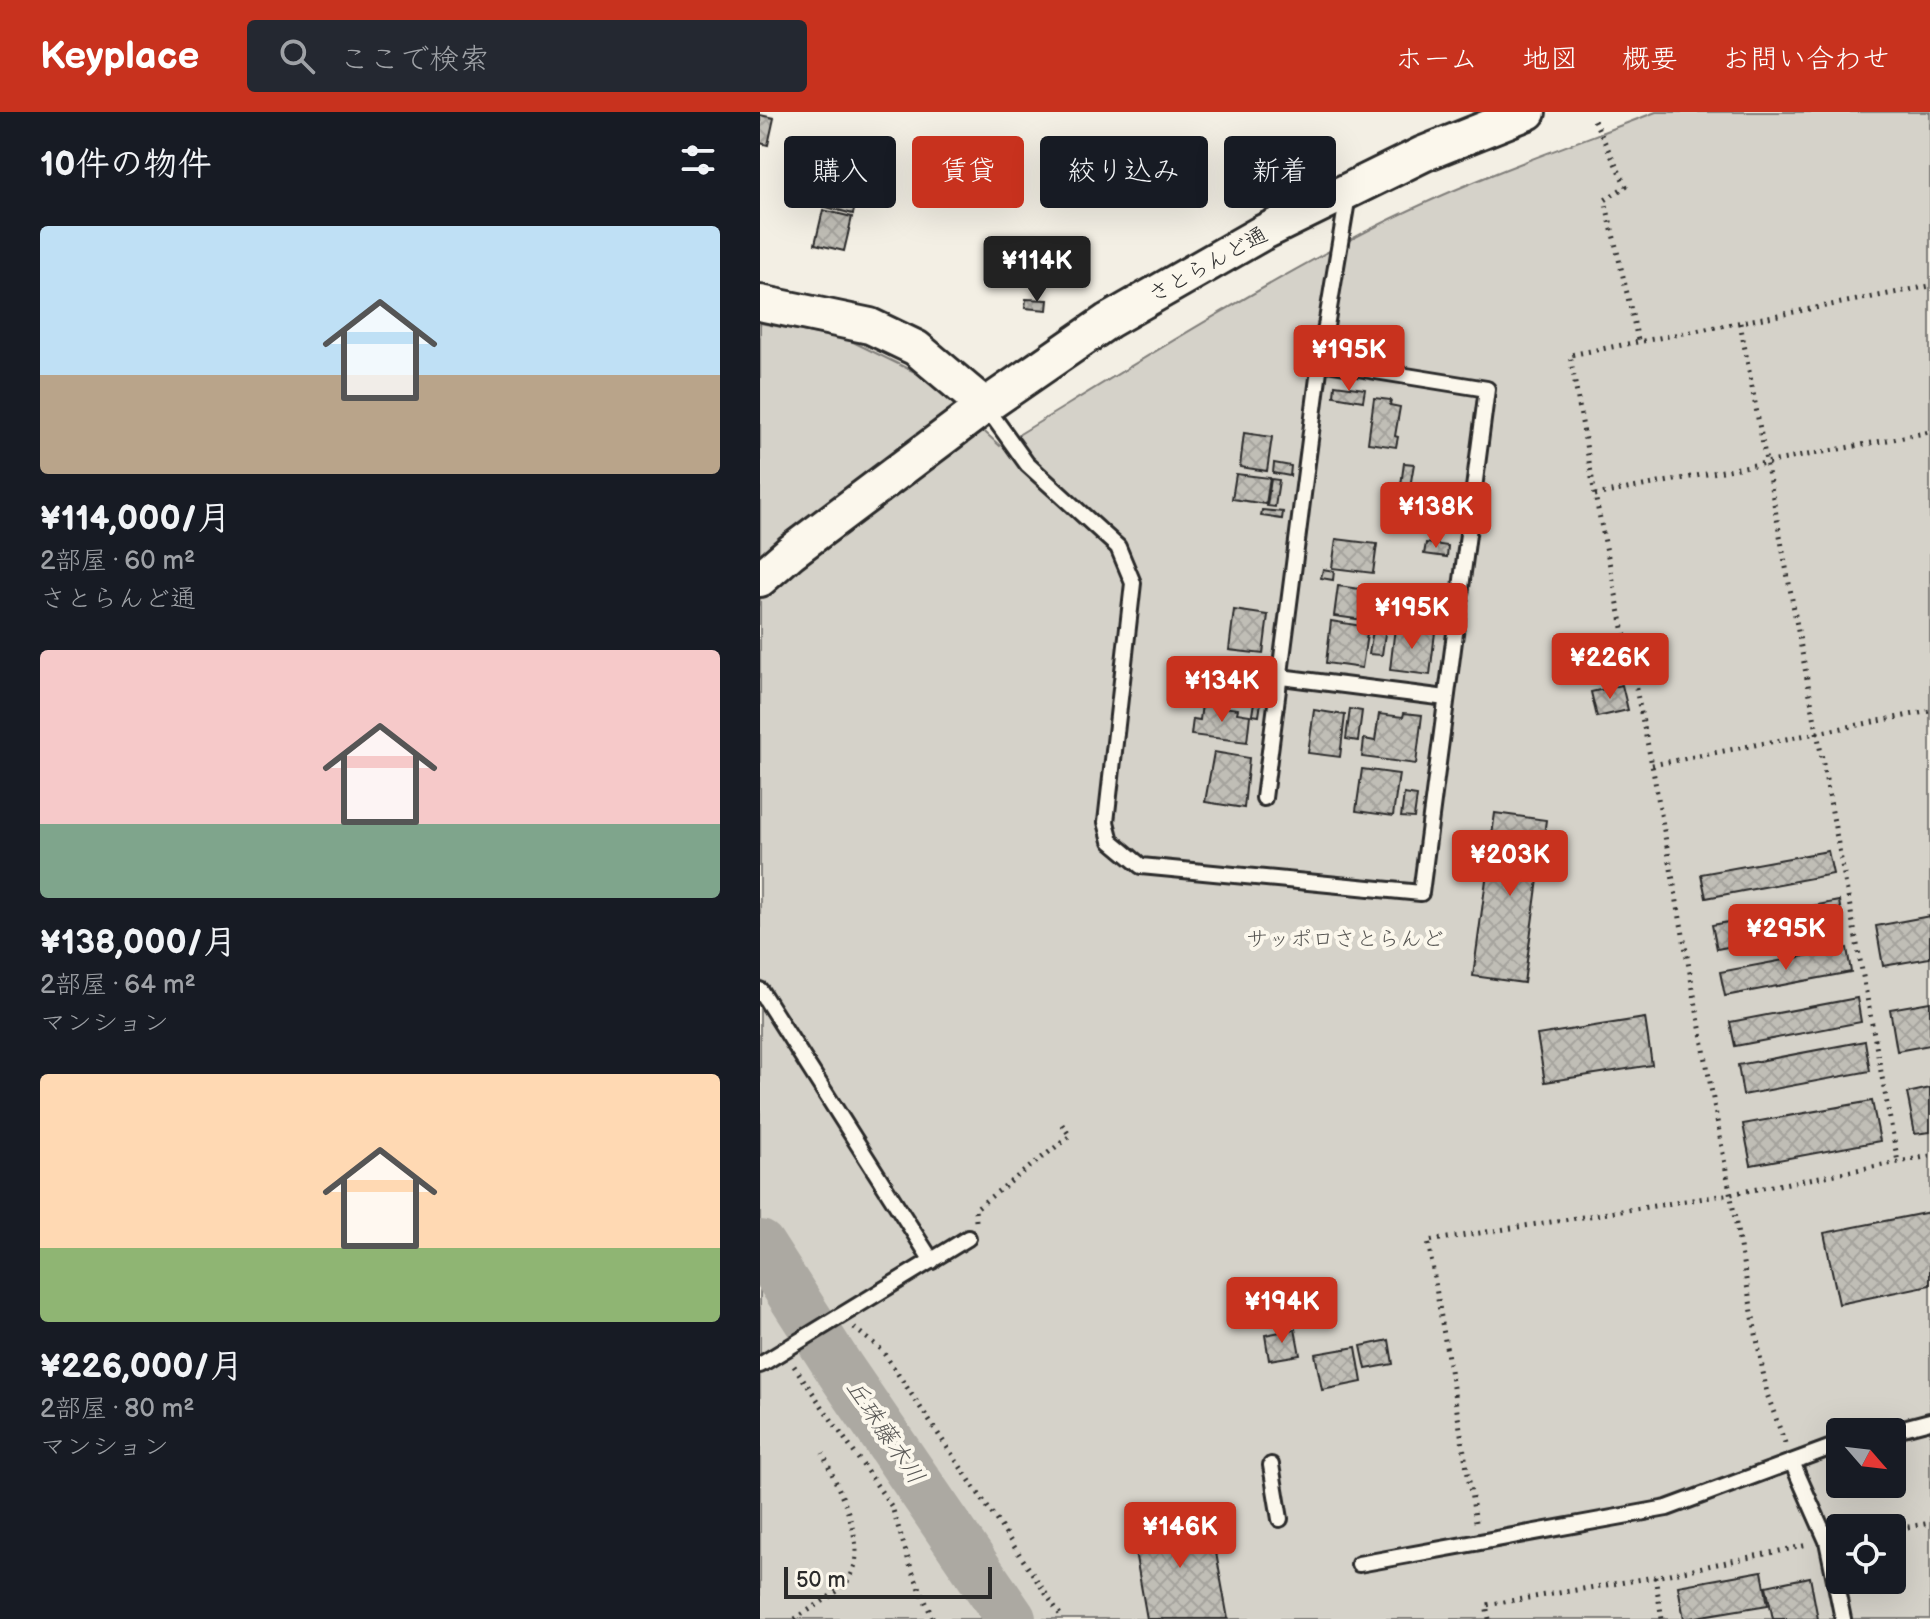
<!DOCTYPE html>
<html lang="ja">
<head>
<meta charset="utf-8">
<style>
	:root { --surface:#171b24; --page:#242831; --text:#f1f3f6; --muted:#9ea1a6; --accent:#c8321e }
	body { margin:0; font-family:"Balsamiq Sans","Klee One",sans-serif; background:var(--page); color:var(--text); height:100vh; display:flex; flex-direction:column; font-size:30px; white-space:nowrap }
	* { box-sizing:border-box; margin:0 }
	p { font-size:26px; color:var(--muted) }
	.icon { flex:none; width:44px; height:44px; fill:none; stroke:currentColor; stroke-width:2; stroke-linecap:round; stroke-linejoin:round }
	.map { position:relative; flex:1; overflow:hidden }
	.details { display:flex; flex-direction:column; background:var(--surface); width:760px }
	.details>* { flex:none }
	.guide { position:absolute; left:24px; top:24px; width:760px; height:72px; display:flex; gap:16px }
	.needle { width:52px; rotate:118deg }
	.controls { position:absolute; left:1066px; top:1306px; display:grid; gap:16px }
	.controls a { display:grid; place-items:center; width:80px; height:80px; border-radius:8px; background:var(--surface); box-shadow:0 8px 32px #0002; font-size:40px }
	.scale { position:absolute; left:24px; bottom:20px; width:208px; box-sizing:border-box; padding-left:8px; border:4px solid #2b2b2b; border-top:0; font-size:22px; line-height:28px; white-space:nowrap; color:#2b2b2b; -webkit-text-stroke:6px #fbf7ec; paint-order:stroke }
	.price { position:absolute; translate:-50% -68px; padding:0 18px; border-radius:8px; background:var(--accent); color:#fff; font-size:26px; line-height:52px; filter:drop-shadow(0 2px 4px #0008) }
	.price::after { content:''; position:absolute; left:50%; top:48px; width:24px; height:18px; margin-left:-12px; background:inherit; clip-path:polygon(0 0,100% 0,50% 100%) }
	.price.active { background:#222; color:#fff }
	ul { padding:0; list-style:none }
	li { display:grid; align-content:center; gap:16px; height:424px; padding:0 40px }
	li span { display:grid; place-items:center; height:248px; border-radius:8px; color:#555 }
	li>.icon { margin-inline-start:auto }
	span .icon { width:144px; height:144px; fill:#fffc; stroke-width:1 }
	li b { font-size:34px }
	h2 { display:flex; justify-content:space-between; align-items:center; height:96px; padding:0 40px; font-size:34px }
	.chip { padding:0 28px; border-radius:8px; background:var(--surface); box-shadow:0 8px 32px #0002; font-size:28px; line-height:72px }
	.chip.active { background:var(--accent); color:#fff }
	header { display:flex; align-items:center; gap:48px; box-sizing:border-box; height:112px; padding:0 40px; background:var(--accent); color:#fff }
	header strong { font-size:38px }
	nav { display:flex; gap:44px; margin-inline-start:auto; font-size:28px }
	.search { width:560px; height:72px; background:var(--page); display:flex; align-items:center; gap:20px; box-sizing:border-box; padding:0 28px; border-radius:8px; color:var(--muted); font-size:30px }
	main { display:flex; flex:1; min-height:0 }
	.map>svg:first-child { display:block }
	.green { fill:#d5d2c9; stroke:#807e7a; stroke-width:2; fill-rule:evenodd }
	.lines { fill:none; stroke-linecap:round; stroke-linejoin:round }
	.river { stroke:#aca9a2; stroke-width:50 }
	.building { fill:url(#building-cross-hatch); stroke:#2b2b2b; stroke-width:2 }
	.service-casing { stroke:#2b2b2b; stroke-width:20 }
	.tertiary-casing { stroke:#2b2b2b; stroke-width:40 }
	.path { stroke:#2b2b2b; stroke-width:5; stroke-dasharray:2 6; stroke-linecap:butt }
	.service { stroke:#fbf7ec; stroke-width:14 }
	.tertiary { stroke:#fbf7ec; stroke-width:34 }
	.labels { text-anchor:middle; dominant-baseline:central; stroke-width:8; stroke-linejoin:round; paint-order:stroke }
	.street-label { font-size:22px; fill:#2b2b2b; stroke:#fbf7ec }
	.park-label { font-size:22px; fill:#565552; stroke:#fbf7ec }
	.water-label { font-size:24px; font-style:italic; fill:#585755; stroke:#fbf7ec }
</style>
</head>
<body>
<header>
<strong>Keyplace</strong>
<div class="search"><svg class="icon" aria-label="search" viewBox="0 0 24 24"><circle cx="10" cy="10" r="6"/><path d="M15 15l6 6"/></svg>ここで検索</div>
<nav><a>ホーム</a><a>地図</a><a>概要</a><a>お問い合わせ</a></nav>
</header>
<main>
<section class="details">
<h2>10件の物件<svg class="icon" aria-label="filters" viewBox="0 0 24 24"><path d="M4 7h16M4 17h16"/><circle cx="9" cy="7" r="2"/><circle cx="15" cy="17" r="2"/></svg></h2>
<ul>
<li><span style="background:linear-gradient(#bfe0f5 60%,#b9a48a 0)"><svg class="icon" aria-label="home" viewBox="0 0 24 24"><path d="M3 11l9-7 9 7M6 9v11h12V9"/></svg></span><div><b>¥114,000/月</b><p>2部屋 · 60 m²</p><p>さとらんど通</p></div></li>
<li><span style="background:linear-gradient(#f6c9c9 70%,#7fa58c 0)"><svg class="icon" aria-label="home" viewBox="0 0 24 24"><path d="M3 11l9-7 9 7M6 9v11h12V9"/></svg></span><div><b>¥138,000/月</b><p>2部屋 · 64 m²</p><p>マンション</p></div></li>
<li><span style="background:linear-gradient(#ffd9b3 70%,#8fb573 0)"><svg class="icon" aria-label="home" viewBox="0 0 24 24"><path d="M3 11l9-7 9 7M6 9v11h12V9"/></svg></span><div><b>¥226,000/月</b><p>2部屋 · 80 m²</p><p>マンション</p></div></li>
</ul>
</section>
<div class="map">
<svg width="1170" height="1507" viewBox="0 0 1170 1507">
	<defs>
		<pattern id="building-cross-hatch" width="8" height="8" patternUnits="userSpaceOnUse" patternTransform="scale(2)"><rect width="8" height="8" fill="#c0beb6"/><path d="M0 0l8 8M0 8l8-8" fill="none" stroke="#a5a39d"/></pattern>
	</defs>
	<rect width="100%" height="100%" fill="#f3efe4"/>
	<filter id="ink" filterUnits="userSpaceOnUse"><feTurbulence type="fractalNoise" baseFrequency=".0125" numOctaves="2"/><feDisplacementMap in="SourceGraphic" scale="16" xChannelSelector="R" yChannelSelector="G"/><feConvolveMatrix kernelMatrix="1 2 1 2 8 2 1 2 1" color-interpolation-filters="sRGB"/></filter>
	<g filter="url(#ink)">
		<path class="green" d="M 896,0 L 1170,0 L 1170,1507 L 0,1507 L 0,211 L 89,228 L 165,265 L 240,334 C 362,260 482,184 609,118 C 700,71 800,37 896,0 ZM 1080,1320 L 1132,1320 L 1132,1372 L 1080,1372 ZM 1080,1416 L 1132,1416 L 1132,1468 L 1080,1468 Z"/>
		<g class="lines">
			<path class="river" d="M 0,1133 L 81,1259 L 251,1507"/>
		</g>
		<g class="building">
			<path d="M 0,3 L 14,6 L 8,33 L 0,31 Z"/>
			<path d="M 65,78 L 97,86 L 93,102 L 62,94 Z"/>
			<path d="M 63,98 L 92,105 L 84,139 L 55,132 Z"/>
			<path d="M 266,187 L 288,188 L 287,198 L 265,196 Z"/>
			<path d="M 575,273 L 605,277 L 603,289 L 574,284 Z"/>
			<path d="M 614,286 L 631,288 L 630,293 L 640,295 L 635,324 L 638,325 L 636,335 L 608,331 Z"/>
			<path d="M 484,321 L 512,325 L 507,359 L 480,355 Z"/>
			<path d="M 514,351 L 531,354 L 530,364 L 513,361 Z"/>
			<path d="M 644,351 L 654,352 L 650,375 L 641,373 Z"/>
			<path d="M 476,362 L 510,366 L 506,392 L 472,387 Z"/>
			<path d="M 511,367 L 519,368 L 515,395 L 507,394 Z"/>
			<path d="M 502,398 L 523,400 L 522,407 L 501,404 Z"/>
			<path d="M 576,427 L 617,432 L 613,461 L 572,456 Z"/>
			<path d="M 666,431 L 688,434 L 687,445 L 664,442 Z"/>
			<path d="M 563,457 L 574,459 L 573,468 L 561,466 Z"/>
			<path d="M 578,474 L 615,479 L 611,509 L 574,504 Z"/>
			<path d="M 474,498 L 508,503 L 503,542 L 469,538 Z"/>
			<path d="M 571,509 L 608,515 L 602,556 L 566,551 Z"/>
			<path d="M 614,512 L 626,514 L 622,543 L 609,542 Z"/>
			<path d="M 635,515 L 675,520 L 670,563 L 630,558 Z"/>
			<path d="M 862,573 L 868,598 L 837,605 L 831,580 Z"/>
			<path d="M 494,590 L 501,590 L 499,604 L 492,603 Z"/>
			<path d="M 442,592 L 478,597 L 477,601 L 490,603 L 487,630 L 431,623 L 433,607 L 440,608 Z"/>
			<path d="M 590,597 L 602,599 L 598,629 L 586,627 Z"/>
			<path d="M 554,598 L 585,603 L 580,645 L 548,641 Z"/>
			<path d="M 644,601 L 662,603 L 656,652 L 602,645 L 604,627 L 615,629 L 619,602 L 643,605 Z"/>
			<path d="M 454,640 L 489,646 L 484,696 L 445,690 Z"/>
			<path d="M 602,657 L 639,662 L 633,704 L 596,699 Z"/>
			<path d="M 644,682 L 657,684 L 654,706 L 641,705 Z"/>
			<path d="M 735,701 L 786,708 L 764,871 L 713,864 Z"/>
			<path d="M 1068,739 L 1073,762 L 946,786 L 941,762 Z"/>
			<path d="M 1079,789 L 1083,813 L 957,837 L 952,813 Z"/>
			<path d="M 1170,804 L 1170,846 L 1123,854 L 1116,814 Z"/>
			<path d="M 1087,836 L 1091,860 L 965,884 L 960,860 Z"/>
			<path d="M 1097,886 L 1101,910 L 975,934 L 970,910 Z"/>
			<path d="M 1170,890 L 1170,933 L 1137,939 L 1130,897 Z"/>
			<path d="M 885,906 L 892,953 L 785,970 L 777,923 Z"/>
			<path d="M 1105,929 L 1110,959 L 983,983 L 978,953 Z"/>
			<path d="M 1170,976 L 1170,1020 L 1155,1022 L 1147,981 Z"/>
			<path d="M 1112,989 L 1120,1029 L 991,1053 L 983,1012 Z"/>
			<path d="M 1170,1100 L 1170,1173 L 1079,1192 L 1064,1121 Z"/>
			<path d="M 535,1217 L 540,1243 L 509,1248 L 505,1223 Z"/>
			<path d="M 629,1228 L 633,1252 L 606,1257 L 601,1234 Z"/>
			<path d="M 596,1235 L 602,1270 L 562,1278 L 555,1242 Z"/>
			<path d="M 449,1402 L 468,1507 L 387,1507 L 371,1417 Z"/>
			<path d="M 1002,1459 L 1008,1493 L 924,1507 L 918,1474 Z"/>
			<path d="M 1050,1465 L 1058,1507 L 1013,1507 L 1006,1474 Z"/>
		</g>
		<g class="lines">
			<g class="service-casing">
				<g id="service">
					<path d="M 226,295 L 267,352 L 358,435 L 373,471 L 346,710 L 351,729 L 381,754 L 661,781 L 727,277 L 560,250"/>
					<path d="M 442,555 L 686,586"/>
					<path d="M 504,686 L 560,250 L 588,83"/>
					<path d="M 0,878 L 172,1149"/>
					<path d="M 0,1253 L 208,1126"/>
					<path d="M 1128,1320 L 1170,1309"/>
					<path d="M 1032,1350 L 1067,1429 L 1083,1507"/>
					<path d="M 511,1353 L 520,1407"/>
					<path d="M 599,1452 L 907,1396 L 1080,1332"/>
				</g>
			</g>
			<g class="tertiary-casing">
				<g id="tertiary">
					<path d="M 0,191 L 110,214 L 156,236 L 225,294"/>
					<path d="M 0,467 L 31,440 L 225,294 L 348,209 L 502,121 L 663,42 L 768,0"/>
				</g>
			</g>
			<g class="path">
				<path d="M 834,8 L 866,74 L 845,88 L 878,228"/>
				<path d="M 980,211 L 1138,1050"/>
				<path d="M 835,383 L 1170,320"/>
				<path d="M 892,653 L 1170,599"/>
				<path d="M 216,1109 L 215,1097 L 310,1024 L 301,1011"/>
				<path d="M 94,1216 L 121,1237 L 303,1507"/>
				<path d="M 34,1254 L 132,1395 L 151,1456 L 173,1507"/>
				<path d="M 1025,1331 L 1007,1282 L 892,653 L 835,383 L 810,243 L 1170,174"/>
				<path d="M 716,1410 L 668,1129 L 971,1082 L 1170,1044"/>
				<path d="M 1132,1418 L 1170,1411"/>
				<path d="M 895,1465 L 902,1507"/>
				<path d="M 35,1507 C 50,1497 68,1487 82,1475 C 117,1444 77,1376 63,1341"/>
				<path d="M 729,1507 L 726,1493 L 895,1465 L 1048,1433"/>
			</g>
			<use href="#service" class="service"/>
			<use href="#tertiary" class="tertiary"/>
		</g>
	</g>
	<g class="labels">
		<g class="street-label">
			<text transform="translate(448 153) rotate(-29)">さとらんど通</text>
		</g>
		<g class="park-label">
			<text x="585" y="827">サッポロさとらんど</text>
		</g>
		<g class="water-label">
			<text transform="translate(125 1320) rotate(56)">丘珠藤木川</text>
		</g>
	</g>
</svg>
<div class="controls">
<a><svg class="needle" viewBox="-14 -14 28 28"><path d="M0-13l5 13h-10z" fill="#e53935"/><path d="M0 13l5-13h-10z" fill="#9ea1a6"/></svg></a>
<a><svg class="icon" aria-label="locate" viewBox="0 0 24 24"><circle cx="12" cy="12" r="6"/><path d="M12 2v4M12 18v4M2 12h4M18 12h4"/></svg></a>
</div>
<div class="scale">50 m</div>
<b class="price active" style="left:277px;top:192px">¥114K</b>
<b class="price" style="left:589px;top:281px">¥195K</b>
<b class="price" style="left:676px;top:438px">¥138K</b>
<b class="price" style="left:652px;top:539px">¥195K</b>
<b class="price" style="left:850px;top:589px">¥226K</b>
<b class="price" style="left:462px;top:612px">¥134K</b>
<b class="price" style="left:750px;top:786px">¥203K</b>
<b class="price" style="left:1026px;top:860px">¥295K</b>
<b class="price" style="left:522px;top:1233px">¥194K</b>
<b class="price" style="left:420px;top:1458px">¥146K</b>
<div class="guide">
<a class="chip">購入</a>
<a class="chip active">賃貸</a>
<a class="chip">絞り込み</a>
<a class="chip">新着</a>
</div>
</div>
</main>
</body>
</html>
